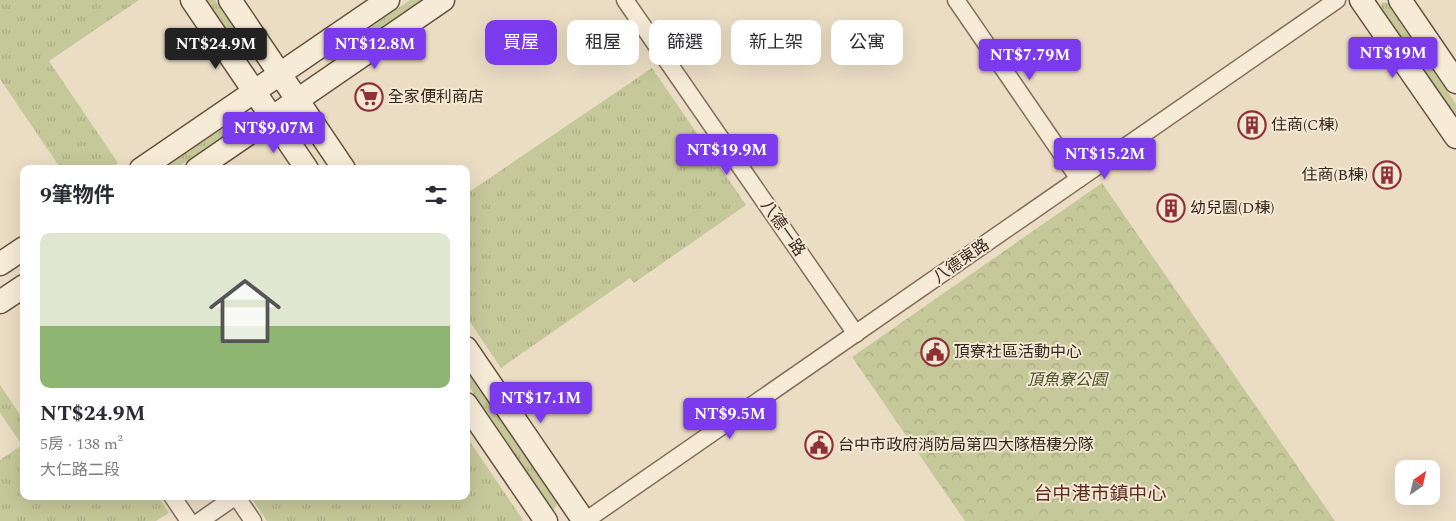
<!DOCTYPE html>
<html lang="zh-TW">
<head>
<meta charset="utf-8">
<style>
	:root { --surface:#fff; --page:#f2f2f3; --text:#2b2b33; --muted:#7c7c81; --line:#e1e1e2; --accent:#7c3aed }
	body { margin:0; font-family:Spectral,"Noto Sans TC",serif; background:var(--page); color:var(--text); height:100vh; display:flex; flex-direction:column; font-size:19px; white-space:nowrap }
	* { box-sizing:border-box; margin:0 }
	p { font-size:16px; color:var(--muted) }
	.icon { flex:none; width:28px; height:28px; fill:none; stroke:currentColor; stroke-width:2; stroke-linecap:round; stroke-linejoin:round }
	.map { position:relative; flex:1; overflow:hidden }
	.side { position:absolute; left:20px; top:165px; width:450px; height:335px; display:flex; flex-direction:column; background:var(--surface); border-radius:10px; box-shadow:0 5px 20px #0002 }
	.side>* { flex:none }
	.top-card { position:absolute; left:485px; top:20px; width:475px; height:45px; display:flex; gap:10px }
	.needle { width:32px; rotate:34deg }
	.controls { position:absolute; left:1395px; top:460px; display:grid; gap:10px }
	.controls a { display:grid; place-items:center; width:45px; height:45px; border-radius:10px; background:var(--surface); box-shadow:0 5px 20px #0002; font-size:25px }
	.price { position:absolute; translate:-50% -42px; padding:0 11px; border-radius:5px; background:var(--accent); color:#fff; font-size:16px; line-height:32px; filter:drop-shadow(0 1px 2px #0008) }
	.price::after { content:''; position:absolute; left:50%; top:30px; width:15px; height:11px; margin-left:-8px; background:inherit; clip-path:polygon(0 0,100% 0,50% 100%) }
	.price.selected { background:#222; color:#fff }
	ul { padding:0; list-style:none }
	li { display:grid; align-content:center; gap:10px; height:265px; padding:0 20px }
	li+li { border-top:1px solid var(--line) }
	li span { display:grid; place-items:center; height:155px; border-radius:10px; color:#555 }
	li>.icon { margin-inline-start:auto }
	span .icon { width:90px; height:90px; fill:#fffc; stroke-width:1 }
	li b { font-size:21px }
	h2 { display:flex; justify-content:space-between; align-items:center; height:60px; padding:0 20px; font-size:21px }
	.tag { padding:0 18px; border-radius:10px; background:var(--surface); box-shadow:0 5px 20px #0002; font-size:18px; line-height:45px }
	.tag.selected { background:var(--accent); color:#fff }
	.map>svg:first-child { display:block }
	.grass { fill:url(#grass-tufts) }
	.park { fill:url(#park-crowns) }
	.lines { fill:none; stroke-linecap:round; stroke-linejoin:round }
	.street-casing { stroke:#846f5c; stroke-width:19 }
	.secondary-casing { stroke:#66503f; stroke-width:25 }
	.street { stroke:#f6ebd7; stroke-width:16 }
	.secondary { stroke:#f6ebd7; stroke-width:22 }
	.labels { text-anchor:middle; dominant-baseline:central; stroke-width:4; stroke-linejoin:round; paint-order:stroke }
	.poi-label { font-size:16px; fill:#35281f; stroke:#f3e8d3; text-anchor:start }
	.street-label { font-size:16px; fill:#35281f; stroke:#f3e8d3 }
	.park-label { font-size:16px; font-style:italic; fill:#485027; stroke:#f3e8d3 }
	.quarter-label { font-size:19px; fill:#5f2b21; stroke:#f3e8d3 }
</style>
</head>
<body>
<div class="map">
<svg width="1456" height="521" viewBox="0 0 1456 521">
	<defs>
		<pattern id="grass-tufts" width="24" height="20" patternUnits="userSpaceOnUse" patternTransform="scale(1.25)"><rect width="24" height="20" fill="#c5c899"/><path d="M3 7l-1-3M5 7V3M7 7l1-3M15 17l-1-3M17 17v-4M19 17l1-3" fill="none" stroke="#aaac83"/></pattern>
		<pattern id="park-crowns" width="20" height="18" patternUnits="userSpaceOnUse" patternTransform="scale(1.25)"><rect width="20" height="18" fill="#c5c899"/><path d="M2 6a3 3 0 1 1 6 0M12 15a3 3 0 1 1 6 0" fill="none" stroke="#aaac83"/></pattern>
	</defs>
	<rect width="100%" height="100%" fill="#ebddc4"/>
	<g class="grass">
		<path d="M 0,0 L 139,0 L 49,61 L 118,163 L 109,169 L 61,169 L 0,79 Z"/>
		<path d="M 207,0 L 215,0 L 240,37 L 234,41 Z"/>
		<path d="M 410,0 L 422,0 L 332,62 L 328,57 Z"/>
		<path d="M 1383,2 L 1387,3 L 1456,104 L 1456,116 L 1381,7 L 1381,4 Z"/>
		<path d="M 652,68 L 746,205 L 634,283 L 630,278 L 501,368 L 466,316 L 466,194 Z"/>
		<path d="M 222,129 L 226,135 L 175,169 L 163,169 Z"/>
		<path d="M 466,370 L 557,503 L 556,507 L 554,509 L 551,507 L 466,382 Z"/>
		<path d="M 0,385 L 21,416 L 24,417 L 24,496 L 158,496 L 169,513 L 156,521 L 0,521 L 0,460 L 22,445 L 0,413 Z"/>
		<path d="M 466,436 L 523,520 L 522,521 L 267,521 L 252,499 L 255,496 L 466,496 Z"/>
	</g>
	<path class="park" d="M 1102,183 L 1335,521 L 965,521 L 852,357 Z"/>
	<g class="lines">
		<g class="street-casing">
			<g id="street">
				<path d="M 625,0 L 856,334"/>
				<path d="M 956,0 L 1079,179"/>
				<path d="M 172,496 L 189,521"/>
				<path d="M 200,521 L 236,496 L 253,521"/>
				<path d="M 585,521 L 1337,0"/>
			</g>
		</g>
		<g class="secondary-casing">
			<g id="secondary">
				<path d="M 192,0 L 307,169"/>
				<path d="M 230,0 L 344,169"/>
				<path d="M 1361,0 L 1456,137"/>
				<path d="M 1400,0 L 1456,82"/>
				<path d="M 141,169 L 388,0"/>
				<path d="M 197,169 L 443,0"/>
				<path d="M 0,264 L 24,248"/>
				<path d="M 0,302 L 24,286"/>
				<path d="M 466,348 L 584,521"/>
				<path d="M 466,404 L 546,521"/>
			</g>
		</g>
		<use href="#street" class="street"/>
		<use href="#secondary" class="secondary"/>
	</g>
	<defs>
		<g id="supermarket-ring" transform="scale(1.4375)"><circle r="9.5" fill="#f3e8d3" stroke="#8f3036" stroke-width="1.5"/><path d="M-6-5.5h2.5l.6 2H6L4.5 2H-2.5L-4.4-4H-6ZM-1.5 3.2a1.3 1.3 0 1 0 .1 0ZM3 3.2a1.3 1.3 0 1 0 .1 0Z" fill="#8f3036"/></g>
		<g id="building-ring" transform="scale(1.4375)"><circle r="9.5" fill="#f3e8d3" stroke="#8f3036" stroke-width="1.5"/><path d="M-4-6H4V6H1V3H-1V6H-4ZM-2.5-4.3h1.7v1.8h-1.7ZM.8-4.3h1.7v1.8H.8ZM-2.5-1h1.7V.8h-1.7ZM.8-1h1.7V.8H.8Z" fill="#8f3036"/></g>
		<g id="civic-ring" transform="scale(1.4375)"><circle r="9.5" fill="#f3e8d3" stroke="#8f3036" stroke-width="1.5"/><path d="M-.6-6.5H3V-4.5H.6V-3L4-1V1h2V6H-6V1h2V-1L-.6-3ZM-1.2 2.5V6h2.4V2.5Z" fill="#8f3036"/></g>
	</defs>
	<g fill-rule="evenodd">
		<use href="#supermarket-ring" x="369" y="97"/>
		<use href="#building-ring" x="1252" y="125"/>
		<use href="#building-ring" x="1387" y="175"/>
		<use href="#building-ring" x="1171" y="208"/>
		<use href="#civic-ring" x="935" y="352"/>
		<use href="#civic-ring" x="819" y="445"/>
	</g>
	<g class="labels">
		<g class="poi-label">
			<text x="388" y="97">全家便利商店</text>
			<text x="1271" y="125">住商(C棟)</text>
			<text x="1368" y="175" text-anchor="end">住商(B棟)</text>
			<text x="1190" y="208">幼兒園(D棟)</text>
			<text x="954" y="352">頂寮社區活動中心</text>
			<text x="838" y="445">台中市政府消防局第四大隊梧棲分隊</text>
		</g>
		<g class="street-label">
			<text transform="translate(783 228) rotate(55)">八德一路</text>
			<text transform="translate(961 261) rotate(-35)">八德東路</text>
		</g>
		<g class="park-label">
			<text x="1067" y="380">頂魚寮公園</text>
		</g>
		<g class="quarter-label">
			<text x="1100" y="494">台中港市鎮中心</text>
		</g>
	</g>
</svg>
<div class="controls">
<a><svg class="needle" viewBox="-14 -14 28 28"><path d="M0-13l5 13h-10z" fill="#e53935"/><path d="M0 13l5-13h-10z" fill="#7c7c81"/></svg></a>
</div>
<b class="price selected" style="left:216px;top:70px">NT$24.9M</b>
<b class="price" style="left:375px;top:70px">NT$12.8M</b>
<b class="price" style="left:1393px;top:79px">NT$19M</b>
<b class="price" style="left:1030px;top:81px">NT$7.79M</b>
<b class="price" style="left:274px;top:154px">NT$9.07M</b>
<b class="price" style="left:727px;top:176px">NT$19.9M</b>
<b class="price" style="left:1105px;top:180px">NT$15.2M</b>
<b class="price" style="left:541px;top:424px">NT$17.1M</b>
<b class="price" style="left:730px;top:440px">NT$9.5M</b>
<div class="top-card">
<a class="tag selected">買屋</a>
<a class="tag">租屋</a>
<a class="tag">篩選</a>
<a class="tag">新上架</a>
<a class="tag">公寓</a>
</div>
<section class="side">
<h2>9筆物件<svg class="icon" aria-label="filters" viewBox="0 0 24 24"><path d="M4 7h16M4 17h16"/><circle cx="9" cy="7" r="2"/><circle cx="15" cy="17" r="2"/></svg></h2>
<ul>
<li><span style="background:linear-gradient(#dfe7d0 60%,#8fb573 0)"><svg class="icon" aria-label="home" viewBox="0 0 24 24"><path d="M3 11l9-7 9 7M6 9v11h12V9"/></svg></span><div><b>NT$24.9M</b><p>5房 · 138 m²</p><p>大仁路二段</p></div></li>
</ul>
</section>
</div>
</body>
</html>
